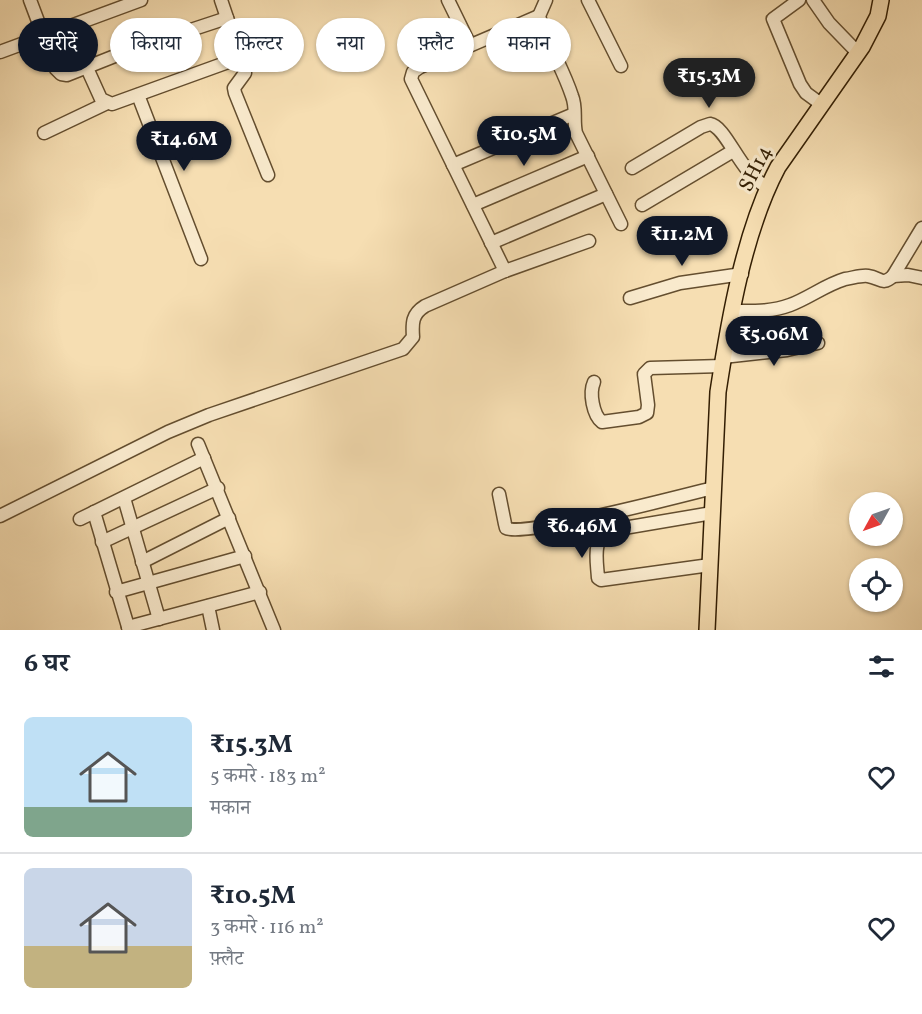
<!DOCTYPE html>
<html lang="hi">
<head>
<meta charset="utf-8">
<style>
	:root { --surface:#fff; --page:#f6f6f7; --text:#1f2937; --muted:#747a83; --line:#e0e1e3; --accent:#111827 }
	body { margin:0; font-family:Vollkorn,"Noto Serif Devanagari",serif; background:var(--page); color:var(--text); height:100vh; display:flex; flex-direction:column; font-size:22px; white-space:nowrap }
	* { box-sizing:border-box; margin:0 }
	p { font-size:20px; color:var(--muted) }
	.icon { flex:none; width:33px; height:33px; fill:none; stroke:currentColor; stroke-width:2; stroke-linecap:round; stroke-linejoin:round }
	.map { position:relative; height:630px; overflow:hidden }
	.panel { display:flex; flex-direction:column; background:var(--surface); flex:1 }
	.panel>* { flex:none }
	.banner { position:absolute; left:18px; top:18px; width:600px; height:54px; display:flex; gap:12px }
	.needle { width:39px; rotate:230deg }
	.fabs { position:absolute; left:849px; top:492px; display:grid; gap:12px }
	.fabs a { display:grid; place-items:center; width:54px; height:54px; border-radius:50%; background:var(--surface); box-shadow:0 2px 4px #0004; font-size:30px }
	.price { position:absolute; translate:-50% -51px; padding:0 14px; border-radius:21px; background:var(--accent); color:#fff; font-size:20px; line-height:39px; filter:drop-shadow(0 2px 3px #0008) }
	.price::after { content:''; position:absolute; left:50%; top:36px; width:18px; height:14px; margin-left:-9px; background:inherit; clip-path:polygon(0 0,100% 0,50% 100%) }
	.price.on { background:#222; color:#fff }
	ul { padding:0; list-style:none }
	li { display:flex; align-items:center; gap:18px; height:150px; padding:0 24px }
	li+li { border-top:2px solid var(--line) }
	li span { display:grid; place-items:center; flex:none; width:168px; height:120px; border-radius:9px; color:#555 }
	li>.icon { margin-inline-start:auto }
	span .icon { width:72px; height:72px; fill:#fffc; stroke-width:1 }
	li b { font-size:26px }
	h2 { display:flex; justify-content:space-between; align-items:center; height:72px; padding:0 24px; font-size:26px }
	.chip { padding:0 21px; border-radius:27px; background:var(--surface); box-shadow:0 2px 4px #0004; font-size:21px; line-height:54px }
	.chip.on { background:var(--accent); color:#fff }
	.map>svg:first-child { display:block }
	.lines { fill:none; stroke-linecap:round; stroke-linejoin:round }
	.minor-casing { stroke:#644e2f; stroke-width:15 }
	.major-casing { stroke:#331e03; stroke-width:18 }
	.minor { stroke:#f9eacd; stroke-width:12 }
	.major { stroke:#f6deb2; stroke-width:15 }
	.labels { text-anchor:middle; dominant-baseline:central; stroke-width:6; stroke-linejoin:round; paint-order:stroke }
	.street-label { font-size:21px; fill:#331e03; stroke:#f9eacd }
</style>
</head>
<body>
<div class="map">
<svg width="922" height="630" viewBox="0 0 922 630">
	<rect width="100%" height="100%" fill="#f6deb2"/>
	<filter id="stains"><feTurbulence type="fractalNoise" baseFrequency=".00333" numOctaves="4"/><feColorMatrix values="0 0 0 0 .2 0 0 0 0 .09 0 0 0 0 .02 0 0 0 .5 -.17"/></filter>
	<radialGradient id="worn" r=".72"><stop offset=".6" stop-color="#630" stop-opacity="0"/><stop offset="1" stop-color="#630" stop-opacity=".3"/></radialGradient>
	<g class="lines">
		<g class="minor-casing">
			<g id="minor">
				<path d="M 30,0 L 56,69 L 61,74 L 67,75 L 130,50 L 227,18"/>
				<path d="M 221,0 L 244,68 L 245,73 L 234,88 L 235,93 L 268,175"/>
				<path d="M 448,0 L 470,45"/>
				<path d="M 546,0 L 539,16 C 547,44 563,68 572,96 C 577,108 573,120 576,133 L 621,224"/>
				<path d="M 588,0 L 621,66"/>
				<path d="M 799,0 L 773,19 L 800,84 L 806,93 L 821,104"/>
				<path d="M 813,0 L 829,23 L 858,53"/>
				<path d="M 68,26 L 101,99 L 112,104 L 242,57"/>
				<path d="M 0,52 L 141,0"/>
				<path d="M 138,95 L 201,259"/>
				<path d="M 44,133 L 107,103"/>
				<path d="M 453,165 L 574,114"/>
				<path d="M 632,168 L 701,127 L 710,124 C 727,127 740,174 767,187"/>
				<path d="M 473,205 L 588,156"/>
				<path d="M 642,205 L 733,151"/>
				<path d="M 491,243 L 606,194"/>
				<path d="M 505,271 L 411,79 L 413,72 L 420,67 L 539,16"/>
				<path d="M 893,276 L 908,275 L 922,278"/>
				<path d="M 630,298 L 680,283 L 742,274"/>
				<path d="M 733,311 C 752,311 771,312 790,305 C 809,298 825,285 845,279 C 853,278 861,275 868,276 C 881,278 882,286 893,276 L 922,228"/>
				<path d="M 723,357 L 787,350 L 818,343"/>
				<path d="M 594,382 C 589,393 593,415 602,422 L 639,417 L 647,413 L 648,405 L 644,374 L 650,368 L 722,366"/>
				<path d="M 198,444 L 274,630"/>
				<path d="M 499,494 L 505,524 L 506,528 C 521,538 685,495 713,488"/>
				<path d="M 124,498 L 159,619"/>
				<path d="M 94,512 L 129,630"/>
				<path d="M 0,516 L 168,432 L 209,415 L 403,349 L 413,337 C 412,323 412,314 425,306 L 505,271 L 589,241"/>
				<path d="M 80,519 L 204,458"/>
				<path d="M 102,542 L 218,488"/>
				<path d="M 142,562 L 229,518"/>
				<path d="M 710,565 L 601,580 L 598,578 C 597,560 591,537 612,530 L 712,513"/>
				<path d="M 116,592 L 245,556"/>
				<path d="M 208,606 L 213,630"/>
				<path d="M 128,627 L 260,592"/>
			</g>
		</g>
		<g class="major-casing">
			<path id="major" d="M 707,630 L 718,392 C 729,320 744,231 778,167 L 862,47 L 878,16 L 881,0"/>
		</g>
		<use href="#minor" class="minor"/>
		<use href="#major" class="major"/>
	</g>
	<g class="labels">
		<g class="street-label">
			<text transform="translate(756 169) rotate(-63)">SH14</text>
		</g>
	</g>
	<rect width="100%" height="100%" filter="url(#stains)"/>
	<rect width="100%" height="100%" fill="url(#worn)"/>
</svg>
<div class="fabs">
<a><svg class="needle" viewBox="-14 -14 28 28"><path d="M0-13l5 13h-10z" fill="#e53935"/><path d="M0 13l5-13h-10z" fill="#747a83"/></svg></a>
<a><svg class="icon" aria-label="locate" viewBox="0 0 24 24"><circle cx="12" cy="12" r="6"/><path d="M12 2v4M12 18v4M2 12h4M18 12h4"/></svg></a>
</div>
<b class="price on" style="left:709px;top:109px">₹15.3M</b>
<b class="price" style="left:524px;top:167px">₹10.5M</b>
<b class="price" style="left:184px;top:172px">₹14.6M</b>
<b class="price" style="left:682px;top:267px">₹11.2M</b>
<b class="price" style="left:774px;top:367px">₹5.06M</b>
<b class="price" style="left:582px;top:559px">₹6.46M</b>
<div class="banner">
<a class="chip on">खरीदें</a>
<a class="chip">किराया</a>
<a class="chip">फ़िल्टर</a>
<a class="chip">नया</a>
<a class="chip">फ़्लैट</a>
<a class="chip">मकान</a>
</div>
</div>
<section class="panel">
<h2>6 घर<svg class="icon" aria-label="filters" viewBox="0 0 24 24"><path d="M4 7h16M4 17h16"/><circle cx="9" cy="7" r="2"/><circle cx="15" cy="17" r="2"/></svg></h2>
<ul>
<li><span style="background:linear-gradient(#bfe0f5 75%,#7fa58c 0)"><svg class="icon" aria-label="home" viewBox="0 0 24 24"><path d="M3 11l9-7 9 7M6 9v11h12V9"/></svg></span><div><b>₹15.3M</b><p>5 कमरे · 183 m²</p><p>मकान</p></div><svg class="icon" aria-label="heart" viewBox="0 0 24 24"><path d="M12 20l-8-8c-3-5 5-10 8-4 3-6 11-1 8 4z"/></svg></li>
<li><span style="background:linear-gradient(#c9d6e8 65%,#c2b280 0)"><svg class="icon" aria-label="home" viewBox="0 0 24 24"><path d="M3 11l9-7 9 7M6 9v11h12V9"/></svg></span><div><b>₹10.5M</b><p>3 कमरे · 116 m²</p><p>फ़्लैट</p></div><svg class="icon" aria-label="heart" viewBox="0 0 24 24"><path d="M12 20l-8-8c-3-5 5-10 8-4 3-6 11-1 8 4z"/></svg></li>
</ul>
</section>
</body>
</html>
